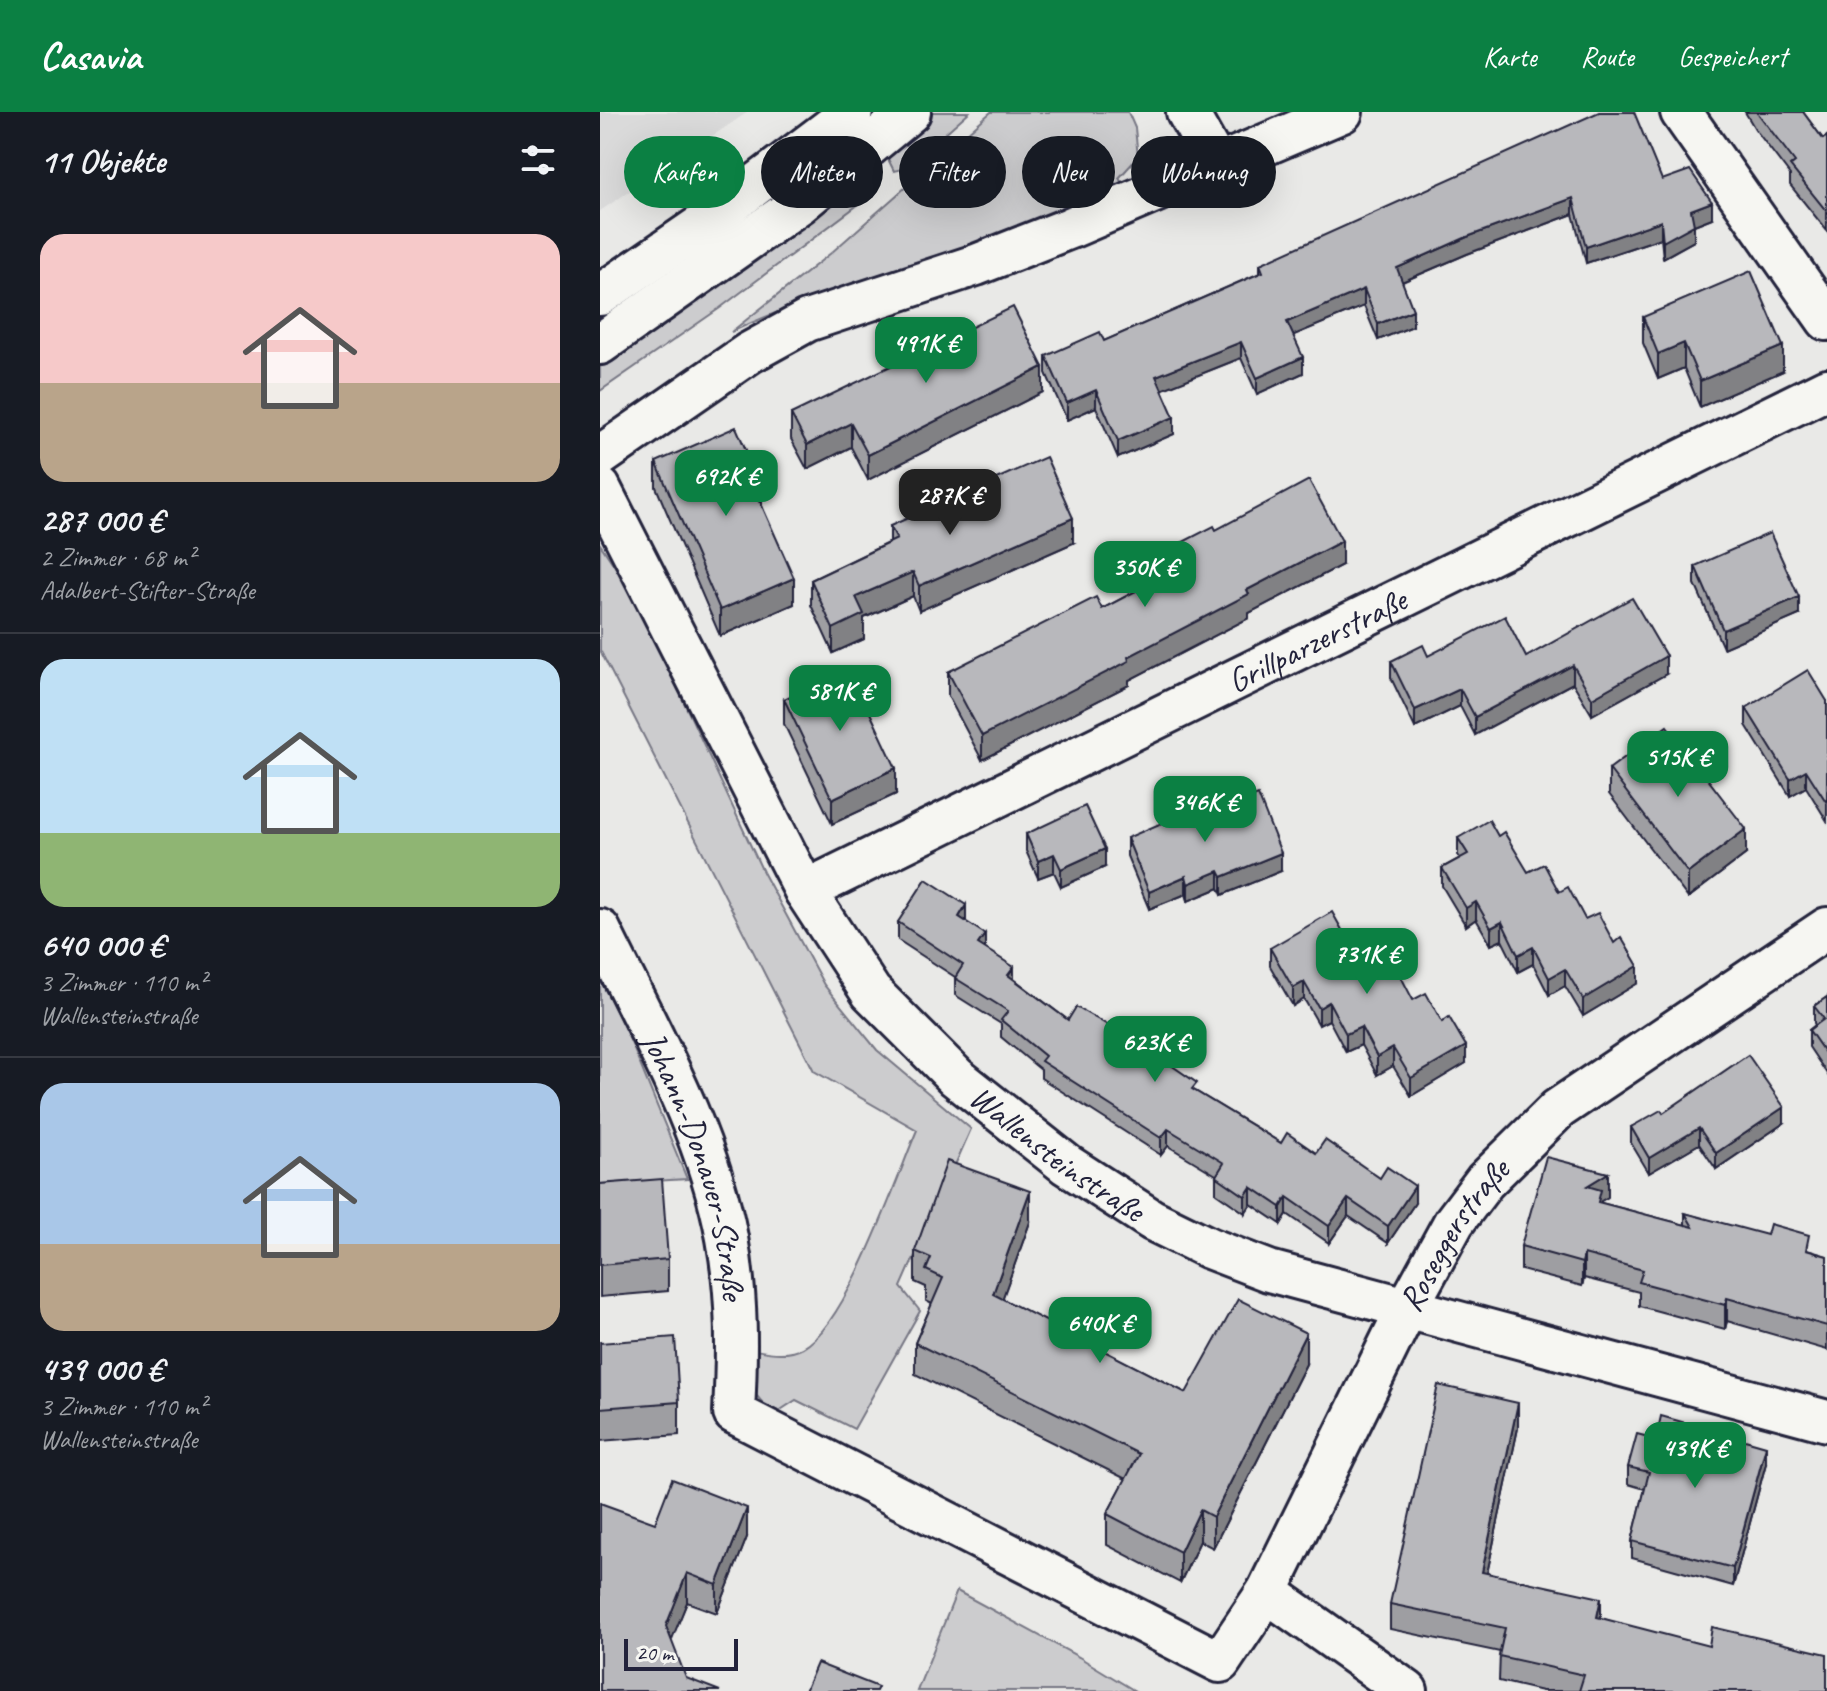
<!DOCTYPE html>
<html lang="de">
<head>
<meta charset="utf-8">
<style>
	:root { --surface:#171b24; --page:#20242c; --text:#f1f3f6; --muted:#9ea1a6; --line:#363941; --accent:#0b8043 }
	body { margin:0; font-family:Caveat,sans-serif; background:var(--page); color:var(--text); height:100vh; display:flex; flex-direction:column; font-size:30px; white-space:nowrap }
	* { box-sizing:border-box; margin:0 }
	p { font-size:26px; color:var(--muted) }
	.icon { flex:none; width:44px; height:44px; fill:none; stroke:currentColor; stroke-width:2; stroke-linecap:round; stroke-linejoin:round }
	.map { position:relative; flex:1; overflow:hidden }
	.sheet { display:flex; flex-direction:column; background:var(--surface); width:600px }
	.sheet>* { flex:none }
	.hud { position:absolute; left:24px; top:24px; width:760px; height:72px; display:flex; gap:16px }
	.scale { position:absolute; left:24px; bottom:20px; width:114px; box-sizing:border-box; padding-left:8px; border:4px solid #22223b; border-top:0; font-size:22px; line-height:28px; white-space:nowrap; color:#22223b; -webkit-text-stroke:6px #f6f6f2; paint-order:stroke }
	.price { position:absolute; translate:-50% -68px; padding:0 18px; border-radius:16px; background:var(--accent); color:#fff; font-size:26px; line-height:52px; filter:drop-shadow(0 2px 4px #0008) }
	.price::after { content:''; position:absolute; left:50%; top:48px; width:24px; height:18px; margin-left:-12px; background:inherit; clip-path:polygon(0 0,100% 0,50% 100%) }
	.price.on { background:#222; color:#fff }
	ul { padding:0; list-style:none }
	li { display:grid; align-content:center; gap:16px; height:424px; padding:0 40px }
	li+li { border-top:2px solid var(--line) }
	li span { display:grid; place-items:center; height:248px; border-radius:24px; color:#555 }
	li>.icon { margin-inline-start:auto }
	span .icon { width:144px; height:144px; fill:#fffc; stroke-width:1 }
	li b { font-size:34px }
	h2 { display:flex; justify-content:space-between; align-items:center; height:96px; padding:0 40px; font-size:34px }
	.chip { padding:0 28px; border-radius:36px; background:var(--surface); box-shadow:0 8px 32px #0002; font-size:28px; line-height:72px }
	.chip.on { background:var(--accent); color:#fff }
	header { display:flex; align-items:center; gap:48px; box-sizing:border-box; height:112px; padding:0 40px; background:var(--accent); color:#fff }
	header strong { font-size:38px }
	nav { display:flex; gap:44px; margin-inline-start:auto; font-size:28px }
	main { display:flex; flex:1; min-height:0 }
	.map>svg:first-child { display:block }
	.built { fill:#dadada }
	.green { fill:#ccccce; stroke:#777784; stroke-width:2 }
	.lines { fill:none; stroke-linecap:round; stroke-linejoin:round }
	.minor-casing { stroke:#22223b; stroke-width:46 }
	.minor { stroke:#f6f6f2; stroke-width:40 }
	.wall { fill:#9e9ea2; stroke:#22223b; stroke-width:2 }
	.shaded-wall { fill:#818184; stroke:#22223b; stroke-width:2 }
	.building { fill:#b8b8bc; stroke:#22223b; stroke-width:2 }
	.labels { text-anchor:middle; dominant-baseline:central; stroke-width:6; stroke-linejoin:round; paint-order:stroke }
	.street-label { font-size:34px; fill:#22223b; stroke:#f6f6f2 }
</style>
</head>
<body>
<header>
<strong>Casavia</strong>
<nav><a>Karte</a><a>Route</a><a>Gespeichert</a></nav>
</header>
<main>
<section class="sheet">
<h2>11 Objekte<svg class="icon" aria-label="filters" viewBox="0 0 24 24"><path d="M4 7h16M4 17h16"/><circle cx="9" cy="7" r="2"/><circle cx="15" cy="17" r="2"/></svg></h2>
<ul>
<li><span style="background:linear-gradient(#f6c9c9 60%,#b9a48a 0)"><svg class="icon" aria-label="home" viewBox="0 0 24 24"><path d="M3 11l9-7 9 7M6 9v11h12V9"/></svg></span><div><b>287 000 €</b><p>2 Zimmer · 68 m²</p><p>Adalbert-Stifter-Straße</p></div></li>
<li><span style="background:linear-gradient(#bfe0f5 70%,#8fb573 0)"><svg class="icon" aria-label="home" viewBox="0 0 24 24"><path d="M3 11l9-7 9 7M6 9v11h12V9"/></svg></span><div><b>640 000 €</b><p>3 Zimmer · 110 m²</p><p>Wallensteinstraße</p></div></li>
<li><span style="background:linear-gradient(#a9c7e8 65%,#b9a48a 0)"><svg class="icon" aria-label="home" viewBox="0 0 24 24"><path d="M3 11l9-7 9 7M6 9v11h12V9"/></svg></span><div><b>439 000 €</b><p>3 Zimmer · 110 m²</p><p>Wallensteinstraße</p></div></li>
</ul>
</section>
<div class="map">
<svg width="1227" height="1579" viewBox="0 0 1227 1579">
	<rect width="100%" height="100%" fill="#e9e9e7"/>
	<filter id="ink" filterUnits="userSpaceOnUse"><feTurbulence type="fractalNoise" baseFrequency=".0125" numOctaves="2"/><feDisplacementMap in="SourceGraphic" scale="16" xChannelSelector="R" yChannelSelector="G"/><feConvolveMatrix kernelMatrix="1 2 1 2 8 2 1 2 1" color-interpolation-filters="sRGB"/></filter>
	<g filter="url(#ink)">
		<path class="built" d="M 0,0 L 148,0 L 0,99 Z"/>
		<g class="green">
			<path d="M 325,0 L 369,0 L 306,56 L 294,59 L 286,43 Z"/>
			<path d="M 391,0 L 528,0 L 535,16 L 538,45 L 519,66 L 523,73 C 397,137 258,161 131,220 L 231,141 Z"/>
			<path d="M 259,66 L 270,78 L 267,86 L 120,196 L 0,279 L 0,249 Z"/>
			<path d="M 0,432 L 34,483 L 163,760 L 224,873 L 277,938 L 371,1017 L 301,1175 L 320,1199 L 254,1317 L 196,1288 L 173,1303 L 151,1277 L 149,1237 C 167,1240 186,1245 203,1236 C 247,1212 296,1068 317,1018 L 214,959 L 0,538 Z"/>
			<path d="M 0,866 L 31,930 L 87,1067 L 0,1072 Z"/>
			<path d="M 357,1479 L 479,1545 L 535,1579 L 317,1579 Z"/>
		</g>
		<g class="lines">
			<g class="minor-casing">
				<g id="minor">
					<path d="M 587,0 L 617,53"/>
					<path d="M 1081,0 L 1227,208"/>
					<path d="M 0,183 L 112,106 L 252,0"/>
					<path d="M 0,232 L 199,92 L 310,0"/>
					<path d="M 0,344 L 149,241 L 207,209 L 376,153 L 470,116 L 742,0"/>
					<path id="s1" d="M 0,376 L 205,779 L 271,880 L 356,965 L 467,1053 L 552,1108 L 609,1136 L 669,1159 L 1227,1309"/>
					<path id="s2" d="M 205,779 L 1227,277"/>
					<path id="s3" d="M 0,818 C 48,917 107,1017 127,1126 C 138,1185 137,1242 134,1301 L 620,1550 L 667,1480 L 806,1198 L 854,1110 L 885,1069 L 958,997 L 1227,816"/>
					<path d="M 667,1480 L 807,1579"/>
				</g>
			</g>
			<use href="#minor" class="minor"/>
		</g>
		<g class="wall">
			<path d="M 1145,0 L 1203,0 L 1223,27 L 1227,24 L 1227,119 L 1190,73 L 1190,63 L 1155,17 Z"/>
			<path d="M 1062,68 L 1112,106 L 1094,113 L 1094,129 L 1063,146 L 1061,126 L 986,151 L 973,102 L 867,142 L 802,170 L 813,214 L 778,228 L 764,194 L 693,223 L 703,261 L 657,282 L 641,246 L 562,277 L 574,322 L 518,346 L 496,295 L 467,308 L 446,261 L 446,244 L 504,229 L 660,161 L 660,152 Z"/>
			<path d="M 1043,205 L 1183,259 L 1100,295 L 1084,256 L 1058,267 L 1043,231 Z"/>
			<path d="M 443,280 L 268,368 L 251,335 L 207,357 L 191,327 L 191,302 Z"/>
			<path d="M 56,350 L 162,394 L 194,492 L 120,524 L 56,375 Z"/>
			<path d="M 290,414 L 473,431 L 319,499 L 313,484 L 264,506 L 264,527 L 233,541 L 211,493 L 211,468 L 290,430 Z"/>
			<path d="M 616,418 L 742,453 L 649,501 L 649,506 L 529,568 L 529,573 L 382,648 L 348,584 L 348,560 L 502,497 L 544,475 L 544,450 Z"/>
			<path d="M 1095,454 L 1199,503 L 1123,536 L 1095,472 Z"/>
			<path d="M 828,544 L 926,545 L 1066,562 L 992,603 L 973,571 L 875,623 L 860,594 L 815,616 L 791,566 L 791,549 Z"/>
			<path d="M 184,587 L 296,682 L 232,712 L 184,612 Z"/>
			<path d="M 1227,589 L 1227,709 L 1206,675 L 1190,684 L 1146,613 L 1146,596 Z"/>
			<path d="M 1009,657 L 1146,742 L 1088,786 L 1009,682 Z"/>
			<path d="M 598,707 L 681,759 L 622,783 L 619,776 L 588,789 L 586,782 L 549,797 L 527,744 L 527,726 Z"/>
			<path d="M 426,722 L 505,755 L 461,775 L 454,760 L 438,766 L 426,739 Z"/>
			<path d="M 898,724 L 928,760 L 959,780 L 985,807 L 1014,831 L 1038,871 L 983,904 L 965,874 L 949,883 L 933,852 L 918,860 L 902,828 L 891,833 L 876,807 L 866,814 L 842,774 L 842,756 L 860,746 L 858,743 L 858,726 Z"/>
			<path d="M 298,810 L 366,810 L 385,837 L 414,867 L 468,908 L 597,980 L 681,1031 L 716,1041 L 815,1091 L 788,1131 L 748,1104 L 729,1131 L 687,1102 L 681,1112 L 651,1092 L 645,1101 L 616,1081 L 616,1063 L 568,1034 L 561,1043 L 441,966 L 441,958 L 401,925 L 401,912 L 355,883 L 355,865 L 298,828 Z"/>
			<path d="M 670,836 L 755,841 L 787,859 L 813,888 L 842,910 L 866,951 L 811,984 L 793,954 L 777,963 L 761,933 L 746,940 L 729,908 L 719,913 L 704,887 L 693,894 L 670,854 Z"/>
			<path d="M 1227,885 L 1227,962 L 1209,935 L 1209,918 L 1215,913 L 1214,911 L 1214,894 Z"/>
			<path d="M 1063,1001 L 1184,1011 L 1116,1057 L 1099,1032 L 1049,1061 L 1031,1031 L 1031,1015 Z"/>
			<path d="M 0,1072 L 68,1147 L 68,1179 L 0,1185 Z"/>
			<path d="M 1008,1085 L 1001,1089 L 1001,1091 L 1085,1113 L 1085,1101 L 1227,1144 L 1227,1238 L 1127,1209 L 1125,1217 L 1039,1194 L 1039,1180 L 984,1166 L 982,1174 L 921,1158 L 921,1134 Z"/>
			<path d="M 430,1110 L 402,1187 L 586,1281 L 706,1252 L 613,1436 L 600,1429 L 580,1471 L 507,1433 L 507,1402 L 526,1367 L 315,1262 L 315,1231 L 332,1192 L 326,1189 L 326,1175 L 315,1170 L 315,1139 Z"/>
			<path d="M 0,1229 L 0,1231 L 79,1290 L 79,1323 L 0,1329 Z"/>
			<path d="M 918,1316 L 887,1461 L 1001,1506 L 1227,1579 L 942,1579 L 899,1569 L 900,1540 L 790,1517 L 790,1492 Z"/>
			<path d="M 1166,1351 L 1133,1474 L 1032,1446 L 1032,1429 L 1045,1377 L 1028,1372 L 1028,1355 Z"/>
			<path d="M 55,1411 L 147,1425 L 117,1501 L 87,1490 L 71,1528 L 0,1579 Z"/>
		</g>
		<g class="shaded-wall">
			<path d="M 973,86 L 973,102 L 867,142 L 797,172 L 797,156 L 867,125 Z"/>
			<path d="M 1112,90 L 1112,106 L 1094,113 L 1094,129 L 1063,146 L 1063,130 L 1091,98 Z"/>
			<path d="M 1061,109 L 1061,126 L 986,151 L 986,135 Z"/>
			<path d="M 764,177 L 764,194 L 687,226 L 687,210 Z"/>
			<path d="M 813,198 L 813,214 L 778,228 L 778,212 Z"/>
			<path d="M 641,230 L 641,246 L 556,280 L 556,264 Z"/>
			<path d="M 1084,231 L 1084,256 L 1058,267 L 1058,242 Z"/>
			<path d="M 1183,234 L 1183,259 L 1100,295 L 1100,269 Z"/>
			<path d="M 703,245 L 703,261 L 657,282 L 657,266 Z"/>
			<path d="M 443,255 L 443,280 L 268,368 L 268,343 Z"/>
			<path d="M 496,278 L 496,295 L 467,308 L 467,291 Z"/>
			<path d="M 574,305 L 574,322 L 518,346 L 518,329 Z"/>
			<path d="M 251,311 L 251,335 L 207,357 L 207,333 Z"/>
			<path d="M 162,375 L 162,400 L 155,378 Z"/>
			<path d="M 473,406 L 473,431 L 319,499 L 319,474 Z"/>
			<path d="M 742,429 L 742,453 L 649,501 L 649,506 L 529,568 L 529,573 L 382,648 L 382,624 L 647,478 Z"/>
			<path d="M 313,460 L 313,484 L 264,506 L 264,527 L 233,541 L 233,517 L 256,485 Z"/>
			<path d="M 194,466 L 194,492 L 120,524 L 120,498 Z"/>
			<path d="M 1199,485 L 1199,503 L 1123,536 L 1123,518 Z"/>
			<path d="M 1066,544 L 1066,562 L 992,603 L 992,586 Z"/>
			<path d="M 973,553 L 973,571 L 875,623 L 875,605 Z"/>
			<path d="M 860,577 L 860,594 L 815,616 L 815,598 Z"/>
			<path d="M 296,656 L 296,682 L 232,712 L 232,687 Z"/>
			<path d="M 1206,658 L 1206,675 L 1190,684 L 1190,667 Z"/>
			<path d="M 1146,717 L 1146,742 L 1088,786 L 1088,761 Z"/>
			<path d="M 505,737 L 505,755 L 461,775 L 461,757 Z"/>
			<path d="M 681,741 L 681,759 L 622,783 L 622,765 Z"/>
			<path d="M 454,742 L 454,760 L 438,766 L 438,749 Z"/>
			<path d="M 619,759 L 619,776 L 588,789 L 588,772 Z"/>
			<path d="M 586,764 L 586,782 L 549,797 L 549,780 Z"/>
			<path d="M 876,790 L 876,807 L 866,814 L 866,796 Z"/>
			<path d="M 366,793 L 366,810 L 359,805 Z"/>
			<path d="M 902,810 L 902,828 L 891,833 L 891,816 Z"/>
			<path d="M 385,822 L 385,839 L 378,832 Z"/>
			<path d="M 933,835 L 933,852 L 918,860 L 918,843 Z"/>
			<path d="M 1038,854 L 1038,871 L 983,904 L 983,887 Z"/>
			<path d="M 414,855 L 414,872 L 408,863 Z"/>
			<path d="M 965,857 L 965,874 L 949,883 L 949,866 Z"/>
			<path d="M 704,870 L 704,887 L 693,894 L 693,876 Z"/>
			<path d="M 729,890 L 729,908 L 719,913 L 719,896 Z"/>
			<path d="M 761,915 L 761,933 L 746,940 L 746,922 Z"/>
			<path d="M 866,934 L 866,951 L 811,984 L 811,966 Z"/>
			<path d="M 793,936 L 793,954 L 777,963 L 777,945 Z"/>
			<path d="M 1184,995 L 1184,1011 L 1116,1057 L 1116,1041 Z"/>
			<path d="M 1099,1016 L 1099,1032 L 1049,1061 L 1049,1046 Z"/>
			<path d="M 568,1017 L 568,1034 L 561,1043 L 561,1026 Z"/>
			<path d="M 1008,1061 L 1008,1085 L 1001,1089 L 1001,1101 L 987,1074 Z"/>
			<path d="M 815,1074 L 815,1091 L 788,1131 L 788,1114 Z"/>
			<path d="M 651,1075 L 651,1092 L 645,1101 L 645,1084 Z"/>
			<path d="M 430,1079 L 430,1110 L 393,1213 L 393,1182 Z"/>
			<path d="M 687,1085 L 687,1102 L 681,1112 L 681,1095 Z"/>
			<path d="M 748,1087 L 748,1104 L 729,1131 L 729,1114 Z"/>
			<path d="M 984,1142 L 984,1166 L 982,1174 L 982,1151 Z"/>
			<path d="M 1127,1186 L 1127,1209 L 1125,1217 L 1125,1193 Z"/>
			<path d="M 706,1221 L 706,1252 L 613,1436 L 613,1405 Z"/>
			<path d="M 918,1291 L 918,1316 L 882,1485 L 882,1460 Z"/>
			<path d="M 1166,1334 L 1166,1351 L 1133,1474 L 1133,1456 Z"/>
			<path d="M 147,1396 L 147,1425 L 117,1501 L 117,1473 Z"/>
			<path d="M 600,1398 L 600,1429 L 580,1471 L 580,1440 Z"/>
			<path d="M 87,1461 L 87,1490 L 66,1542 L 66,1514 Z"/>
			<path d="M 1001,1486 L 1001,1511 L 997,1505 Z"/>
		</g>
		<g class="building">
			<path d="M 999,0 L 1034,0 L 1062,68 L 1090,58 L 1112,90 L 1091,98 L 1094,113 L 1063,130 L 1061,109 L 986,135 L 973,86 L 867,125 L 797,156 L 813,198 L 778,212 L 764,177 L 687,210 L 703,245 L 657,266 L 641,230 L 556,264 L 574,305 L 518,329 L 496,278 L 467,291 L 446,244 L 500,220 L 504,229 L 663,160 L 660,152 Z"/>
			<path d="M 1157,0 L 1203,0 L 1223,27 L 1227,24 L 1227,100 L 1190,54 L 1195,50 Z"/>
			<path d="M 1151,159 L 1183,234 L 1100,269 L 1084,231 L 1058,242 L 1043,205 Z"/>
			<path d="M 413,195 L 443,255 L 268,343 L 251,311 L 207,333 L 191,302 Z"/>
			<path d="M 136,315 L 162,375 L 155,378 L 194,466 L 120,498 L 56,350 Z"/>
			<path d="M 446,345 L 473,406 L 319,474 L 313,460 L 256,485 L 264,502 L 233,517 L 211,468 L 297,427 L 290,414 Z"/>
			<path d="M 709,368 L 742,429 L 647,478 L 649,482 L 528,545 L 529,549 L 382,624 L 348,560 L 496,485 L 502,497 L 553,470 L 544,450 L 614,414 L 616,418 Z"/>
			<path d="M 1170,421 L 1199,485 L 1123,518 L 1095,454 Z"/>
			<path d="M 1032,486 L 1066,544 L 992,586 L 973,553 L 875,605 L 860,577 L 815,598 L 791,549 L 823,533 L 828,544 L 905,504 L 926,545 Z"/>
			<path d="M 249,556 L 296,656 L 232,687 L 184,587 Z"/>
			<path d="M 1208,558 L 1227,589 L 1227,691 L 1206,658 L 1190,667 L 1146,596 Z"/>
			<path d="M 1067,614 L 1146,717 L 1088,761 L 1009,657 Z"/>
			<path d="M 658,683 L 681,741 L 622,765 L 619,759 L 588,772 L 586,764 L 549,780 L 527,726 L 594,697 L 598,707 Z"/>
			<path d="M 485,694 L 505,737 L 461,757 L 454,742 L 438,749 L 426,722 Z"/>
			<path d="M 889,708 L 898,724 L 904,720 L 928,760 L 944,752 L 959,780 L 968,775 L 985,807 L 998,801 L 1014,831 L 1021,825 L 1038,854 L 983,887 L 965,857 L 949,866 L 933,835 L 918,843 L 902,810 L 891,816 L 876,790 L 866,796 L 842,756 L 868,742 L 858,726 Z"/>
			<path d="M 326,767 L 366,793 L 359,805 L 385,822 L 378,832 L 414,855 L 408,863 L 468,908 L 476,895 L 539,931 L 597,971 L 592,977 L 681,1031 L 687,1021 L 716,1041 L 725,1028 L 780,1066 L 787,1055 L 815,1074 L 788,1114 L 748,1087 L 729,1114 L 687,1085 L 681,1095 L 651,1075 L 645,1084 L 616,1064 L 624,1051 L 568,1017 L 561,1026 L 441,949 L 445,944 L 401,908 L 408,899 L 355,866 L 363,853 L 298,810 Z"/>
			<path d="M 732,800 L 755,841 L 772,831 L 787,859 L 796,855 L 813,888 L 826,881 L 842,910 L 849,905 L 866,934 L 811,966 L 793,936 L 777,945 L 761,915 L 746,922 L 729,890 L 719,896 L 704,870 L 693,876 L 670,836 Z"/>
			<path d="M 1227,885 L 1227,944 L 1209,918 L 1224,907 L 1214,894 Z"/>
			<path d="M 1148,943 L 1184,995 L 1116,1041 L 1099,1016 L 1049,1046 L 1031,1015 L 1061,998 L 1063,1001 Z"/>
			<path d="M 946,1045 L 1008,1061 L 987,1074 L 1001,1078 L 998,1090 L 1093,1115 L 1085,1101 L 1167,1123 L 1170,1112 L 1209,1123 L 1206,1138 L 1227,1144 L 1227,1214 L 1127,1186 L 1125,1193 L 1039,1170 L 1043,1158 L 984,1142 L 982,1151 L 921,1134 Z"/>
			<path d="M 347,1049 L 430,1079 L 393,1182 L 586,1281 L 638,1187 L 706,1221 L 613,1405 L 600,1398 L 580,1440 L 507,1402 L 539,1342 L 315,1231 L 343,1166 L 326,1158 L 331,1146 L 315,1139 Z"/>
			<path d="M 62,1067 L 68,1147 L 0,1153 L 0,1072 Z"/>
			<path d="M 75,1225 L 79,1290 L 0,1296 L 0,1229 L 0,1231 Z"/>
			<path d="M 838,1273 L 918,1291 L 882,1460 L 1001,1486 L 997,1505 L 1109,1534 L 1112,1515 L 1227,1542 L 1227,1579 L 979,1579 L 984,1563 L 899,1544 L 905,1516 L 790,1492 Z"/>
			<path d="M 1061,1304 L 1166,1334 L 1133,1456 L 1032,1429 L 1049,1360 L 1028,1355 L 1037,1322 L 1056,1327 Z"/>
			<path d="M 72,1367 L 147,1396 L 117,1473 L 87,1461 L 66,1514 L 86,1566 L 120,1579 L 0,1579 L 0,1391 L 55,1411 Z"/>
			<path d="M 217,1551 L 278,1575 L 276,1579 L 205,1579 Z"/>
		</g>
	</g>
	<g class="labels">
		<g class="street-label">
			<text stroke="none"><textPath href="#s2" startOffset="570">Grillparzerstraße</textPath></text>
			<text stroke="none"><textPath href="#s1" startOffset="820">Wallensteinstraße</textPath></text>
			<text stroke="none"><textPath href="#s3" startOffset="256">Johann-Donauer-Straße</textPath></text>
			<text stroke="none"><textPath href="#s3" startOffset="1544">Roseggerstraße</textPath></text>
		</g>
	</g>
</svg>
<div class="scale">20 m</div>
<b class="price" style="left:326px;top:273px">491K €</b>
<b class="price" style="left:126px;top:406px">692K €</b>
<b class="price on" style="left:350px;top:425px">287K €</b>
<b class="price" style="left:545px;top:497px">350K €</b>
<b class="price" style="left:240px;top:621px">581K €</b>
<b class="price" style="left:1078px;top:687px">515K €</b>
<b class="price" style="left:605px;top:732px">346K €</b>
<b class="price" style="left:767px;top:884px">731K €</b>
<b class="price" style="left:555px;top:972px">623K €</b>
<b class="price" style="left:500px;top:1253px">640K €</b>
<b class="price" style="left:1095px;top:1378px">439K €</b>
<div class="hud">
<a class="chip on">Kaufen</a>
<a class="chip">Mieten</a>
<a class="chip">Filter</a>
<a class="chip">Neu</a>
<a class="chip">Wohnung</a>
</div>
</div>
</main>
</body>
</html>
